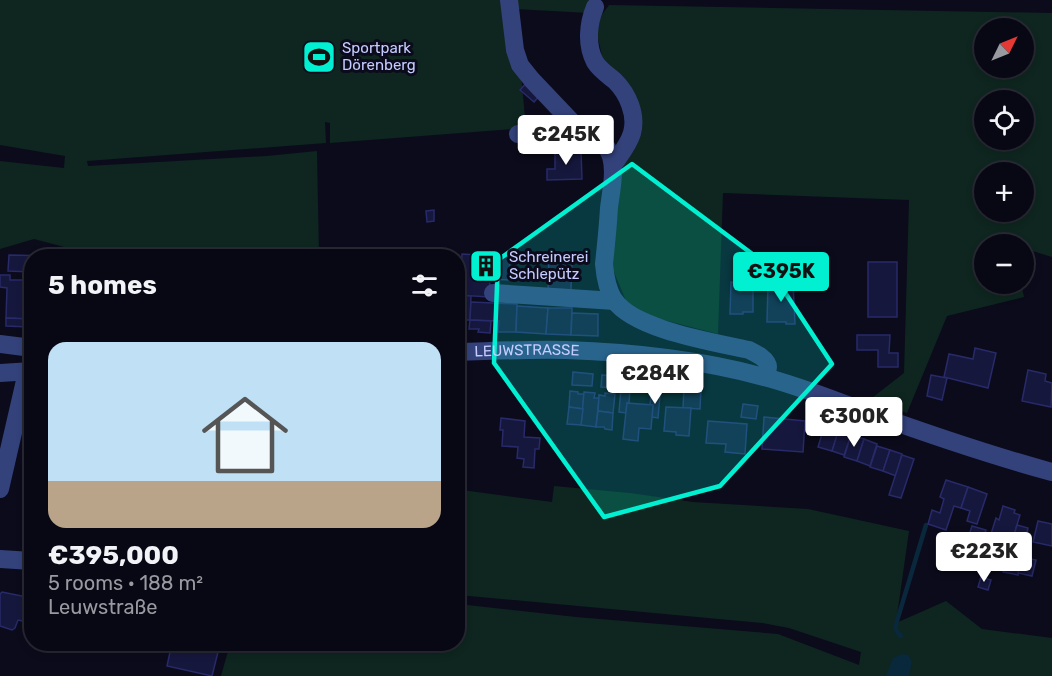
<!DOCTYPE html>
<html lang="en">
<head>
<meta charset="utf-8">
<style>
	:root { --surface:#080815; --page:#161622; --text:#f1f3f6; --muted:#989aa0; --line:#292934; --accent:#00f0d1 }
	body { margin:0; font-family:Rubik,sans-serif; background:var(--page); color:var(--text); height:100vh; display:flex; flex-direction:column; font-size:22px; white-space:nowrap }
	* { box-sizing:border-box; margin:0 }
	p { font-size:20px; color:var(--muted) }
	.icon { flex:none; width:33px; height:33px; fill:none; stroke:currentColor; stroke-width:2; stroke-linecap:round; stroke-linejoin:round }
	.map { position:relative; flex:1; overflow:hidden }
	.details { position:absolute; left:24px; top:249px; width:441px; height:402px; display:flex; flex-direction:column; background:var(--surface); border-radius:24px; box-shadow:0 3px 9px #0003,0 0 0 2px var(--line) }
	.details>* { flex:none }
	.needle { width:39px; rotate:47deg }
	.fabs { position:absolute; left:974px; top:18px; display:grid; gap:12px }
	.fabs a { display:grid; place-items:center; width:60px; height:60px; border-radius:50%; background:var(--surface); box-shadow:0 3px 9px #0003,0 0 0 2px var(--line); font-size:30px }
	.price { position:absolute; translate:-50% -51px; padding:0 14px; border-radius:6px; background:#fff; color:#222; font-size:20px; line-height:39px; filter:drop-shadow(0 2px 3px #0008) }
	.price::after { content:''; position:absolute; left:50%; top:36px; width:18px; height:14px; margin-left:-9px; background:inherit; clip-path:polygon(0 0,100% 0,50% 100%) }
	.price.current { background:var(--accent); color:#111 }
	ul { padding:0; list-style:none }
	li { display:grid; align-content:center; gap:12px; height:318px; padding:0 24px }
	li+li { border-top:2px solid var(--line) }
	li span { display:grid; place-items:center; height:186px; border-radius:18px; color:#555 }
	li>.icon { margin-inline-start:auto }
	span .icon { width:108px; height:108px; fill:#fffc; stroke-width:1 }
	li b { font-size:26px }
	h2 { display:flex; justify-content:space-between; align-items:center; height:72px; padding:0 24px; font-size:26px }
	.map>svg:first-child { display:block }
	.green { fill:#0e261f; fill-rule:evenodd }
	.water { fill:#09283c }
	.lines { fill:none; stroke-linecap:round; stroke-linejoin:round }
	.stream { stroke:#09283c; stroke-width:4.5 }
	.building { fill:#16173d; stroke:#282a69; stroke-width:1.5 }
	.minor { stroke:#34427c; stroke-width:18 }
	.marked { fill:#00f0d1; fill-opacity:0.2; stroke:#00f0d1; stroke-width:4.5; stroke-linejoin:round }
	.labels { text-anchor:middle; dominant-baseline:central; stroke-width:6; stroke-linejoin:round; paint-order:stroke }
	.poi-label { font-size:15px; fill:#c5ccff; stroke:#0b0b1c; text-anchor:start }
	.street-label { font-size:15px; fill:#c5ccff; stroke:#0b0b1c }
</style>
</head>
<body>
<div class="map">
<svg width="1052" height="676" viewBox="0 0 1052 676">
	<rect width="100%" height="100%" fill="#0b0b1c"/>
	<g class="green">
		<path d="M 0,0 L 594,0 L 589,13 L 515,9 L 526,128 L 330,143 L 330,123 L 325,122 L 326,143 L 87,161 L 88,166 L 267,156 L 317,151 L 319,256 L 155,256 L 87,253 L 34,239 L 0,249 L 0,161 L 64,168 L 65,156 L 0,145 Z"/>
		<path d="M 609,5 L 1052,13 L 1052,257 L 1023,248 L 1023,244 L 984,244 L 984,284 L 1021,284 L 1024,297 L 947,316 L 907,413 L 868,401 L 904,373 L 909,200 L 723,193 L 718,334 L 652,317 L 626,301 L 612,267 L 623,161 L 639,128 L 604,65 L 595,24 ZM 984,28 L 1023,28 L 1023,68 L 984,68 ZM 984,100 L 1023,100 L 1023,140 L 984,140 ZM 984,172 L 1023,172 L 1023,212 L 984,212 Z"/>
		<path d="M 554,486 L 630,493 L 693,502 L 808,509 L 909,531 L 896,623 L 946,601 L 982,629 L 1052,638 L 1052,676 L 221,676 L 230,644 L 458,644 L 458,604 L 576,617 L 778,634 L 859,665 L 861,652 L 789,628 L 762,623 L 458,595 L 458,516 L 459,516 L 462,490 L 552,502 Z"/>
	</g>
	<path class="water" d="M 902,654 L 908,655 L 912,661 L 909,676 L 886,676 L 893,658 Z"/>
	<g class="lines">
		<path class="stream" d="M 901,636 C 895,631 895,628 897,621 L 926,525"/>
	</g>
	<g class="building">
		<path d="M 527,82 L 541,94 L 534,102 L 520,90 Z"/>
		<path d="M 581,151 L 582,179 L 547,180 L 547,169 L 555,169 L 555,152 Z"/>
		<path d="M 434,210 L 434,221 L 427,222 L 426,211 Z"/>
		<path d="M 462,254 L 510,257 L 509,280 L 490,279 L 489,297 L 458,295 L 458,276 L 461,276 Z"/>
		<path d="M 9,255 L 55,256 L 32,256 L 32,272 L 8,271 Z"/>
		<path d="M 549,255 L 572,255 L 571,290 L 548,289 Z"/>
		<rect x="868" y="262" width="29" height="55"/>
		<path d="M 0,275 L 10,275 L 10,280 L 30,280 L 30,319 L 6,318 L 7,288 L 0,287 Z"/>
		<path d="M 742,275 L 753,276 L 753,312 L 743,312 L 743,314 L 730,314 L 731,282 L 742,283 Z"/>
		<path d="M 768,283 L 793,283 L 795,324 L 786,324 L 786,322 L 767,322 Z"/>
		<path d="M 458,295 L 471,296 L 470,320 L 458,320 Z"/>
		<path d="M 471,302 L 517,304 L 516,332 L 498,332 L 499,321 L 470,320 Z"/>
		<path d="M 517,306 L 548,308 L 546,334 L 516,332 Z"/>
		<path d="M 548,308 L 572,308 L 571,335 L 546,334 Z"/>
		<path d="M 572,313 L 598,314 L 598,336 L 571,335 Z"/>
		<path d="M 6,318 L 30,319 L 29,327 L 6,326 Z"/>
		<path d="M 470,320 L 491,321 L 490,333 L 478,332 L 479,329 L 469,329 Z"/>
		<path d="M 857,335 L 890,335 L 889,353 L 898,353 L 898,367 L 878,367 L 878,350 L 857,350 Z"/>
		<path d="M 975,348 L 996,353 L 988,388 L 944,377 L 949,354 L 973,359 Z"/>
		<path d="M 1028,370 L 1046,374 L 1045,381 L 1052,383 L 1051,407 L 1022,401 Z"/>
		<path d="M 573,372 L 593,374 L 592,386 L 572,385 Z"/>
		<path d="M 602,375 L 615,376 L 614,388 L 601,387 Z"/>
		<path d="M 931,375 L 947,378 L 942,400 L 927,396 Z"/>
		<path d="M 621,388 L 630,389 L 629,403 L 627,403 L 626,413 L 619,412 Z"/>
		<path d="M 684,388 L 701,389 L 700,409 L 683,408 Z"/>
		<path d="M 570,391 L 578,392 L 578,394 L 584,394 L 583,409 L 569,407 Z"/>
		<path d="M 584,392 L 595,393 L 594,398 L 599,398 L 596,427 L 581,425 Z"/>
		<path d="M 605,393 L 615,394 L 613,413 L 598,411 L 599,395 L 605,396 Z"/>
		<path d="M 651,395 L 660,396 L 658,418 L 652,417 L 653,405 L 650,405 Z"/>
		<path d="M 627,403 L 653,405 L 651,429 L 639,428 L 638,441 L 623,439 Z"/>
		<path d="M 743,404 L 758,406 L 756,419 L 741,417 Z"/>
		<path d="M 569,407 L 583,409 L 581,425 L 567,424 Z"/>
		<path d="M 666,407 L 691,408 L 689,436 L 676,435 L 676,432 L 664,431 Z"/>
		<path d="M 598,411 L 613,413 L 612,430 L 605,429 L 604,427 L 596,427 Z"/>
		<path d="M 764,417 L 805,421 L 803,452 L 762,449 Z"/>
		<path d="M 501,418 L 525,421 L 524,437 L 540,438 L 539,449 L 535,449 L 534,468 L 523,467 L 524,459 L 517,458 L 518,447 L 502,446 L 503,430 L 500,430 Z"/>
		<path d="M 708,421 L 747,424 L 745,454 L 725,452 L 726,444 L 706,443 Z"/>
		<path d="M 825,424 L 839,429 L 832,451 L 818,447 Z"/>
		<path d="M 839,429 L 852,433 L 844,455 L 832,451 Z"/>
		<path d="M 851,435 L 864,439 L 857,461 L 844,457 Z"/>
		<path d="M 864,439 L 877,444 L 870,466 L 857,461 Z"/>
		<path d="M 877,446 L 890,450 L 883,471 L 870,467 Z"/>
		<path d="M 890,450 L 902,454 L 896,476 L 883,471 Z"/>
		<path d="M 902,455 L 914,459 L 901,498 L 889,495 Z"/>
		<path d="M 946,480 L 968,487 L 961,508 L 954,506 L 946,530 L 928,524 L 932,510 L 940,513 L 944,499 L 940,497 Z"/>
		<path d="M 968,487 L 987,494 L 977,524 L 967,521 L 970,511 L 961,508 Z"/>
		<path d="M 28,496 L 32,496 L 32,539 L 23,537 Z"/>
		<path d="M 1003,506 L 1015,510 L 1014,513 L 1020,515 L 1011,544 L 990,537 L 996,518 L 999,520 Z"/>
		<path d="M 1038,521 L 1052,524 L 1052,546 L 1033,542 Z"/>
		<path d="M 1017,525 L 1028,528 L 1018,575 L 1003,572 Z"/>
		<path d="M 972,526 L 986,530 L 976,560 L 970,558 L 974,544 L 967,541 Z"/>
		<path d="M 1021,557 L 1036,560 L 1032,576 L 1018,573 Z"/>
		<path d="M 981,577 L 991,580 L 988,590 L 978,587 Z"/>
		<path d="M 2,592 L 32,598 L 32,623 L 18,620 L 15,628 L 12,630 L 0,626 L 0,594 Z"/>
		<path d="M 192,644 L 204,645 L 203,648 L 218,652 L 212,676 L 167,666 L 170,652 L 173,650 L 178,652 L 189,650 Z"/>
	</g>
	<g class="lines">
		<g class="minor">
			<path d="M 509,0 L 515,50 L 520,65 L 532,80 L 570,120 L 580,133"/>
			<path d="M 595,7 C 588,24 586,45 595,62 C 600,70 608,75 615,81 C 628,94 637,115 632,133 C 629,144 620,155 613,165"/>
			<path d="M 518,134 L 580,133 C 623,141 613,176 609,208 C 608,226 606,245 604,264 C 605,276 607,289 614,300 C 635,330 714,342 749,350 C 755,353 768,359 768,367 C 768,370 766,373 765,377"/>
			<path d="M 493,293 L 615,301"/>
			<path d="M 0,344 L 32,348"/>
			<path id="s1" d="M 458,352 C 494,351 530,349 566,350 C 630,352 702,360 764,377 C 799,386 833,400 867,412 C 928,434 989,455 1052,472"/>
			<path d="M 0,373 L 32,371"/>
			<path d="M 0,489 L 27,372"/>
			<path d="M 0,559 L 32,561"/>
		</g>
	</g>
	<path class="marked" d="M 632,164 L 767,265 L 832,364 L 720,486 L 604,517 L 494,363 L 498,260 Z"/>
	<defs>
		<g id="stadium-square" transform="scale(1.725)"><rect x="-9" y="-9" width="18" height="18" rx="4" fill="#00f0d1" stroke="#0b0b1c"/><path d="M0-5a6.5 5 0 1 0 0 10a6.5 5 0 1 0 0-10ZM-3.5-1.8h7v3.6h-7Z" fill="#111"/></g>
		<g id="building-square" transform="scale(1.725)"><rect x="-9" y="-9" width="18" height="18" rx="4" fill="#00f0d1" stroke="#0b0b1c"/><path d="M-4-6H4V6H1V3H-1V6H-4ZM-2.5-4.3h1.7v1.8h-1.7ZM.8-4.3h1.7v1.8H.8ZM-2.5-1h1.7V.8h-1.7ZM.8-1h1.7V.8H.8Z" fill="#111"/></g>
	</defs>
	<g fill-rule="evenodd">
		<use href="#stadium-square" x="319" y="57"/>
		<use href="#building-square" x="486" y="266"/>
	</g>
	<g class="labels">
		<g class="poi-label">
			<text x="342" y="48">Sportpark<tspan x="342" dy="17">Dörenberg</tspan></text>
			<text x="509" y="257">Schreinerei<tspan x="509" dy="17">Schlepütz</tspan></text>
		</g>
		<g class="street-label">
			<text stroke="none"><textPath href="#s1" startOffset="69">LEUWSTRASSE</textPath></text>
		</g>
	</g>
</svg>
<div class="fabs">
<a><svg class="needle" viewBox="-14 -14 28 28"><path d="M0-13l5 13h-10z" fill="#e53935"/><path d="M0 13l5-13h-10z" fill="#989aa0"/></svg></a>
<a><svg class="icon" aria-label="locate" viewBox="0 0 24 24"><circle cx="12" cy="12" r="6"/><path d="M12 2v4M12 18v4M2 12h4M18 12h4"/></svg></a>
<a>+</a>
<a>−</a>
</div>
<b class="price" style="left:566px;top:166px">€245K</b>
<b class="price current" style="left:781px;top:303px">€395K</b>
<b class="price" style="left:655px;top:405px">€284K</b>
<b class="price" style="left:854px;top:448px">€300K</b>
<b class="price" style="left:984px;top:583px">€223K</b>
<section class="details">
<h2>5 homes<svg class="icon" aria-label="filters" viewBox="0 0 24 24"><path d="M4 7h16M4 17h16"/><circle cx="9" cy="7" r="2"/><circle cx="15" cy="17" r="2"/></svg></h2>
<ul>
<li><span style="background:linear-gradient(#bfe0f5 75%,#b9a48a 0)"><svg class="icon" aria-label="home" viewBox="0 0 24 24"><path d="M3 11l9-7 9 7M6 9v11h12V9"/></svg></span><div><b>€395,000</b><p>5 rooms · 188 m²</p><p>Leuwstraße</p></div></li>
</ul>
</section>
</div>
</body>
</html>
